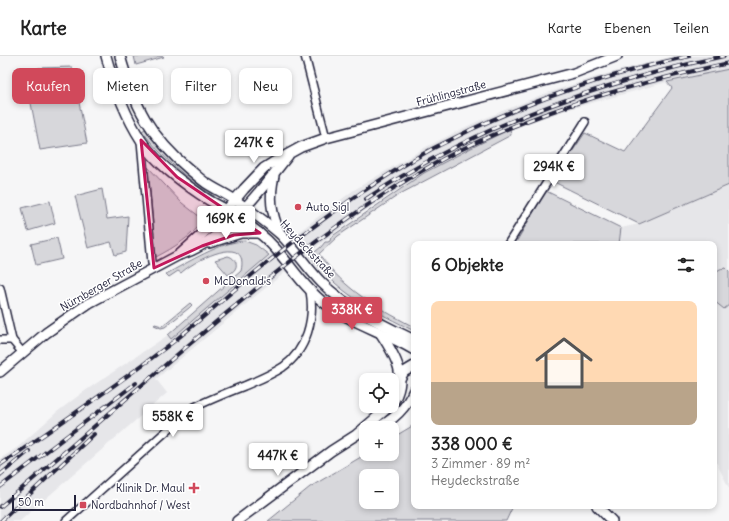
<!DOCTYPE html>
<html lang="de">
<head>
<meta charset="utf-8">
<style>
	:root { --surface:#fff; --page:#f2f2f2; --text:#222; --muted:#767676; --line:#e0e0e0; --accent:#d1495b }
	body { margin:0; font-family:Delius,sans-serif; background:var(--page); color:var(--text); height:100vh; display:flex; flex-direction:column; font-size:15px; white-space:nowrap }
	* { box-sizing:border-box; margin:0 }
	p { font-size:13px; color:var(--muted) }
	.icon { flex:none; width:22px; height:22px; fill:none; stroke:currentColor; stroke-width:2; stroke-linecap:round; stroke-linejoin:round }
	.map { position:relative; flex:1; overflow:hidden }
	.side { position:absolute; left:411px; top:185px; width:306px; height:268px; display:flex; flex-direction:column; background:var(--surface); border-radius:8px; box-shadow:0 2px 6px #0003 }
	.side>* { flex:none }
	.top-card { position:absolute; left:12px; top:12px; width:339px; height:36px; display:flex; gap:8px }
	.fabs { position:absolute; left:359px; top:317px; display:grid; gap:8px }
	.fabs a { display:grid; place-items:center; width:40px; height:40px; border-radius:8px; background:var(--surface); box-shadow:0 2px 6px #0003; font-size:20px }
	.scale { position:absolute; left:12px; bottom:10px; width:64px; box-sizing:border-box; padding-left:4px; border:2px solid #22223b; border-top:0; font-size:11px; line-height:14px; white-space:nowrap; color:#22223b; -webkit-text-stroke:3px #fff; paint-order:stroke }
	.price { position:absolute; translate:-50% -34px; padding:0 9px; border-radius:4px; background:#fff; color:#222; font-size:13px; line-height:26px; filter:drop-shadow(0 1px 2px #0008) }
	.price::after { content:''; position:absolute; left:50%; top:24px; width:12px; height:9px; margin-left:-6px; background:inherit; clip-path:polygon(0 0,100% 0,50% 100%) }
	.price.on { background:var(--accent); color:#fff }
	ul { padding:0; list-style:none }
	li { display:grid; align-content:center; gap:8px; height:212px; padding:0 20px }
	li span { display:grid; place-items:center; height:124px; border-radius:8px; color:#555 }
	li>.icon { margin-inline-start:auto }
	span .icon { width:72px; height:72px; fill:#fffc; stroke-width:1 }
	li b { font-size:17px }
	h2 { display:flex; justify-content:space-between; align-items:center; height:48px; padding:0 20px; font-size:17px }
	.chip { padding:0 14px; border-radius:8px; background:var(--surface); box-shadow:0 2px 6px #0003; font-size:14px; line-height:36px }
	.chip.on { background:var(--accent); color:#fff }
	header { display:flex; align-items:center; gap:24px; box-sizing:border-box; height:56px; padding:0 20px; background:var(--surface); border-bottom:1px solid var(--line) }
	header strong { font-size:19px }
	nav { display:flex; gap:22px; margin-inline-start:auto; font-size:14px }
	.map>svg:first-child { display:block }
	.built { fill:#e6e6e9 }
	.green { fill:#d7d7db; stroke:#7c7c8b; fill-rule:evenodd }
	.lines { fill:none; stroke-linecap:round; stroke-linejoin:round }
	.street-casing { stroke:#22223b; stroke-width:10 }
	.secondary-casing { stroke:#22223b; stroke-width:12 }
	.street { stroke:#fff; stroke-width:7 }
	.secondary { stroke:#fff; stroke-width:9 }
	.rail-casing { stroke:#22223b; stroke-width:4 }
	.rail { stroke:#fff; stroke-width:2.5; stroke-dasharray:8; stroke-linecap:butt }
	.marked { fill:#c2185b; fill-opacity:0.2; stroke:#c2185b; stroke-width:3; stroke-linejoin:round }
	.poi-dot { fill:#d1495b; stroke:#fff; stroke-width:1.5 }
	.labels { text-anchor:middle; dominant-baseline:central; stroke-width:3; stroke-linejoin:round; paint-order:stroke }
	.street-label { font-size:11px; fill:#22223b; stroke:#fff }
	.poi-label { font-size:11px; fill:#22223b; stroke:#fff; text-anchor:start }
</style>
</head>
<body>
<header>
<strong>Karte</strong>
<nav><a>Karte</a><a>Ebenen</a><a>Teilen</a></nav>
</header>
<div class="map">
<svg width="729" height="465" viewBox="0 0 729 465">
	<rect width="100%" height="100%" fill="#f6f6f7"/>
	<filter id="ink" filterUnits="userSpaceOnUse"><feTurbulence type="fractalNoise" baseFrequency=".025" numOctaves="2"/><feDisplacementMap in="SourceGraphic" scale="8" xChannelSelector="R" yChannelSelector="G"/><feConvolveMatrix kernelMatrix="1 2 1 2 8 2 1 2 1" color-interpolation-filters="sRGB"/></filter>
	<g filter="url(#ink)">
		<g class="built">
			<path d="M 673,0 L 729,0 L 729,13 L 667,26 L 613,41 L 566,54 L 510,73 L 471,92 L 424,117 L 364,155 L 328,182 L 258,238 L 156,323 L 167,337 L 20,465 L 0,465 L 0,403 L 18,391 L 57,356 L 82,337 L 168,279 L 171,282 L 244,219 L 314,164 L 354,134 L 426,91 L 474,67 L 541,39 L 602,19 Z"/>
			<path d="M 729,129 L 729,432 L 714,402 L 714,188 L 619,188 L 621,172 L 639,168 Z"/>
		</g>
		<g class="green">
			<path d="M 134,0 L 163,0 L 164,1 L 136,9 Z"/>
			<path d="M 72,11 L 87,87 L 40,94 L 25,16 L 39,12 Z"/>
			<path d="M 729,13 L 729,129 L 639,168 L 552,125 L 585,77 L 625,96 L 672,32 L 667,26 Z"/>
			<path d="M 145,73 C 163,99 188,121 214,138 L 214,140 C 186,123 162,101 142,75 Z"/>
			<path d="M 510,73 L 511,79 L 400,138 L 338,180 L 319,198 C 346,235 373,249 412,270 L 414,269 L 414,275 C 387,261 358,248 335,227 C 326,219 318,210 310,200 L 321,191 L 325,186 L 328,186 L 330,185 L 331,181 L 424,117 L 471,92 Z"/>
			<path d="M 148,111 L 182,147 L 204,164 C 191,181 175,191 156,201 Z"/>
			<path d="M 102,133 L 107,163 L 128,160 L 126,196 L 115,199 L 111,186 L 88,192 L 75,140 Z"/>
			<path d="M 546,135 L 621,172 L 619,188 L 515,188 Z"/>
			<path d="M 50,145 L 55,167 L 28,175 L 22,152 Z"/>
			<path d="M 57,182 L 62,203 L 36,209 L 31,188 Z"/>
			<path d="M 245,185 L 256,189 L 269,199 L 171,283 L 168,279 L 241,215 C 250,175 193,205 181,217 L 178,215 L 169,221 L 166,218 C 187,207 222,185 245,185 Z"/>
			<path d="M 228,200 C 233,201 239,207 235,213 C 234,215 230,218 228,219 L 215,204 Z"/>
			<path d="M 726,212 L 729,215 L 729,249 L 724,253 L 714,245 L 714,217 L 720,213 Z"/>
			<path d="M 190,247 L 192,249 L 189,252 L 165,271 L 161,272 L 154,269 L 155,268 L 162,270 Z"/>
			<path d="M 414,369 L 414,450 L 513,450 L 506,465 L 268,465 L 310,431 L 366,398 L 392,398 L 392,382 ZM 366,420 L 392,420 L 392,446 L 366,446 Z"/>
		</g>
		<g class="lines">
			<g class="street-casing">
				<g id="street">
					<path d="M 305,0 L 326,82"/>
					<path d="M 141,85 L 152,207 L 154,212"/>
					<path d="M 508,188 L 585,66"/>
					<path d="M 0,232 L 12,284 L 22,296"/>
					<path d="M 0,284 L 12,284"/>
					<path d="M 66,465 L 191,353 C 208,344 226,337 244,330 C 258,324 271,319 283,311 C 307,294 315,262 310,235"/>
				</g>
			</g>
			<g class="secondary-casing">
				<g id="secondary">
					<path d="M 106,0 C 114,29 124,58 141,84 C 155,106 179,124 201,139 C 209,145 218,149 227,154 C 238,161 249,169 259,177 C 284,196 298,227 323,246 C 350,267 385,276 414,294"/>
					<path d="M 120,0 C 134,49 150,81 190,114 C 195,118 200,123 206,127 C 215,133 226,138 235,144 C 248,153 269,168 281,179 C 296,194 307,212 322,227 C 348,253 382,268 414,284"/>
					<path d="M 274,120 C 269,141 271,157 280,177"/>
					<path d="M 209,187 L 241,177 L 259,177"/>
					<path d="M 179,199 L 219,163 L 244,133 L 264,112 L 272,107 L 301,91 L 326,82 L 574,17 L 617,0"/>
					<path d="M 381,278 C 396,301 409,322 392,348"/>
					<path d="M 0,316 L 46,277 L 89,247 L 179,199 C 222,188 261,133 288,100"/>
					<path d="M 401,321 L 404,316 L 414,310"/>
					<path d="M 376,372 C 393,365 407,351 414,334"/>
					<path d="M 597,450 L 612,465"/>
					<path d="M 237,465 L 331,395 L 356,379 L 390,350"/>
				</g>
			</g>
			<use href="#street" class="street"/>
			<use href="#secondary" class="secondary"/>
			<g class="rail-casing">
				<g id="rail">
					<path d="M 366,143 C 474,70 597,27 724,0"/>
					<path d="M 0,409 C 58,369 117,329 173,286 C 198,266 222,244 247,223 C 305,175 364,131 430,94 C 443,87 457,81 470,74 C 540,41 614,17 689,0"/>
					<path d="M 0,419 L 29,395"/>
					<path d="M 0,431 L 136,327"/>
					<path d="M 0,451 C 62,399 123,345 185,292 C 271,219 359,146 460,94 C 546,52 636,27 729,7"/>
					<path d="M 1,465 L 94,378"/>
				</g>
			</g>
			<use href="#rail" class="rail"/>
		</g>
	</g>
	<path class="marked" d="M 141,84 L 177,121 L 260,177 L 234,179 L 202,190 L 154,212 Z"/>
	<g class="poi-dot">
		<circle cx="298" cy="151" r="4"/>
		<circle cx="206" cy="225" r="4"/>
		<path d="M192 426h4v4h4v4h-4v4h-4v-4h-4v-4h4z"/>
		<rect x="79" y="445" width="8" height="8" rx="2"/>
	</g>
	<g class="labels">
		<g class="street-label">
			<text transform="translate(451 37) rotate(-15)">Frühlingstraße</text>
			<text transform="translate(308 193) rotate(47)">Heydeckstraße</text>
			<text transform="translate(101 229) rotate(-30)">Nürnberger Straße</text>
		</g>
		<g class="poi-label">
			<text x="306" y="151">Auto Sigl</text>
			<text x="214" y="225">McDonald's</text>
			<text x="185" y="432" text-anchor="end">Klinik Dr. Maul</text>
			<text x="91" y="449">Nordbahnhof / West</text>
		</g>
	</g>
</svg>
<div class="fabs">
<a><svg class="icon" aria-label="locate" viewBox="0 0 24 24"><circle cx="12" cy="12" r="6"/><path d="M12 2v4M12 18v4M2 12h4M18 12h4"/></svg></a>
<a>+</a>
<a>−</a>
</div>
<div class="scale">50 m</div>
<b class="price" style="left:254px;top:108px">247K €</b>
<b class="price" style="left:554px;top:132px">294K €</b>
<b class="price" style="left:226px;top:184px">169K €</b>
<b class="price on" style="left:352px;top:275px">338K €</b>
<b class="price" style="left:173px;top:382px">558K €</b>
<b class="price" style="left:278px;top:421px">447K €</b>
<div class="top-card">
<a class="chip on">Kaufen</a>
<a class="chip">Mieten</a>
<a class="chip">Filter</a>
<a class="chip">Neu</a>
</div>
<section class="side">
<h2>6 Objekte<svg class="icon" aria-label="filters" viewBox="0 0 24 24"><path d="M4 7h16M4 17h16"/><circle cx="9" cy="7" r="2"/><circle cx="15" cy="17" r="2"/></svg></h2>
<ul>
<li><span style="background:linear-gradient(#ffd9b3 65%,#b9a48a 0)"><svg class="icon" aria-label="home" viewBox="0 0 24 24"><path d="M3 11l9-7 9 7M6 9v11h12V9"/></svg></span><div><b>338 000 €</b><p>3 Zimmer · 89 m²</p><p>Heydeckstraße</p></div></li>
</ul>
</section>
</div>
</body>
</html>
